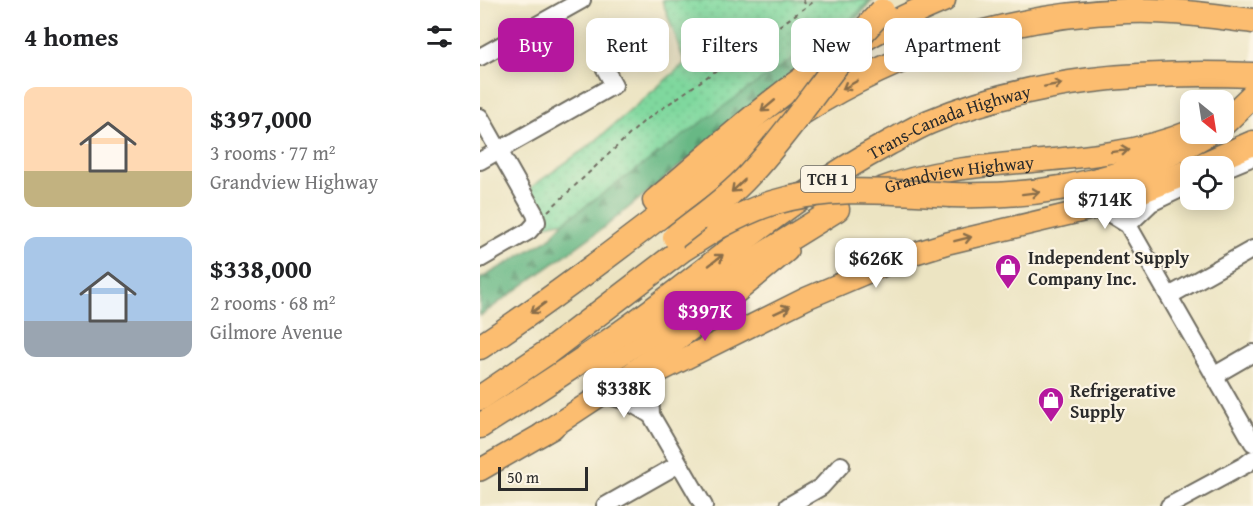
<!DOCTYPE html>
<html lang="en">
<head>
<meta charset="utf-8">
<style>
	:root { --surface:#fff; --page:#f6f6f6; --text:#202124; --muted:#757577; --accent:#b5179e }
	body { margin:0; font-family:"Gentium Book Plus",serif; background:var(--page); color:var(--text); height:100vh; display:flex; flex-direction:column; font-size:22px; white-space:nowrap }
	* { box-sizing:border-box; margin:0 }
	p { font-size:20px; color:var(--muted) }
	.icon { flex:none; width:33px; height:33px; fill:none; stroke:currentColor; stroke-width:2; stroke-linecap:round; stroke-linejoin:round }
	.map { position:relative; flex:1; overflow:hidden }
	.sheet { display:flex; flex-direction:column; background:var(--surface); width:480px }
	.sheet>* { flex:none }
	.banner { position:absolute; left:18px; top:18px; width:570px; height:54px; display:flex; gap:12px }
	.needle { width:39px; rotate:150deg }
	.controls { position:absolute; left:700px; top:90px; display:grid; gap:12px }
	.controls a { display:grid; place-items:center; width:54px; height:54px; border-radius:12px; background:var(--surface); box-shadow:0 3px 15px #0003; font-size:30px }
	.scale { position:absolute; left:18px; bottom:15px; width:90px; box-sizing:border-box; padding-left:6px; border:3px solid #2b2b2b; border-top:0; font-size:16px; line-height:21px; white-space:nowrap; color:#2b2b2b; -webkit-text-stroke:4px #fcf5e5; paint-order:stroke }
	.price { position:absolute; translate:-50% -51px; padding:0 14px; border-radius:12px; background:#fff; color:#222; font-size:20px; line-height:39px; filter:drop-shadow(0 2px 3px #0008) }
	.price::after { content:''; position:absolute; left:50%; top:36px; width:18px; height:14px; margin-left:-9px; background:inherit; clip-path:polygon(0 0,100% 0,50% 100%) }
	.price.on { background:var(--accent); color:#fff }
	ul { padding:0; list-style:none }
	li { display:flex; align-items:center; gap:18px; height:150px; padding:0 24px }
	li span { display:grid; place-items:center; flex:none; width:168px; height:120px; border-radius:12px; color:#555 }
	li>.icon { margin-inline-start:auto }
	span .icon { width:72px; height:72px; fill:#fffc; stroke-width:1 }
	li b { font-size:26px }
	h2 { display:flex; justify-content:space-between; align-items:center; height:72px; padding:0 24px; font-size:26px }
	.chip { padding:0 21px; border-radius:12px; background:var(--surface); box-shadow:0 3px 15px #0003; font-size:21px; line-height:54px }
	.chip.on { background:var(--accent); color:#fff }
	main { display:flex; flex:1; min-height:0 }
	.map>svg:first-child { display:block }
	.forest { fill:url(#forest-firs); stroke:#497258; stroke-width:1.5 }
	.park { fill:url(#park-dots); stroke:#558264; stroke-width:1.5 }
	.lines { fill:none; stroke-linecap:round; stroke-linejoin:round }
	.minor-casing { stroke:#6f6c60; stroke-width:20 }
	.major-casing { stroke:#6f6c60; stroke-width:24 }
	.highway-casing { stroke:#6f6c60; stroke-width:27 }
	.path { stroke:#6f6c60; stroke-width:2; stroke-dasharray:4.5 4.5; stroke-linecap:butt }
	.minor { stroke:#fff; stroke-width:16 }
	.major { stroke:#fcbd6f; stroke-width:21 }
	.highway { stroke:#fcbd6f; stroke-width:24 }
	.highway-bridge-casing { stroke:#6f6c60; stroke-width:27; stroke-linecap:butt }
	.highway-bridge { stroke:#fcbd6f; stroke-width:24 }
	.oneway { stroke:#896d4a }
	.labels { text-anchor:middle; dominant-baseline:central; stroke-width:4.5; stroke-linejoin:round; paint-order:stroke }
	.shield { fill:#fcf5e5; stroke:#6a6863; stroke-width:1.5 }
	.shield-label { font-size:16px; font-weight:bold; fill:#2b2b2b }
	.street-label { font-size:18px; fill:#2b2b2b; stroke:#fcf5e5 }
	.poi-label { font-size:18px; font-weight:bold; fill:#2b2b2b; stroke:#fcf5e5; text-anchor:start }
</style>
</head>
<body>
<main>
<section class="sheet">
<h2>4 homes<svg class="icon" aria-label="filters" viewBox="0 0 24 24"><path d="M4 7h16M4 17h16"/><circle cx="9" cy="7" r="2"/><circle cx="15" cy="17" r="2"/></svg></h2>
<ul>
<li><span style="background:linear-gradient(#ffd9b3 70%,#c2b280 0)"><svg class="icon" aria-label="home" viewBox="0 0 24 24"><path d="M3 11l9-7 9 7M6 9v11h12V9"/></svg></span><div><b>$397,000</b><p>3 rooms · 77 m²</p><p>Grandview Highway</p></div></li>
<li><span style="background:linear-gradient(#a9c7e8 70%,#9aa5b1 0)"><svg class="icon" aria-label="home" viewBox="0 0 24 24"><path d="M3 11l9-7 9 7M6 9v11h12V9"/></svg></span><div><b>$338,000</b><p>2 rooms · 68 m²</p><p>Gilmore Avenue</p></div></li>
</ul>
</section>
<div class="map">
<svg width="773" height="506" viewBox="0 0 773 506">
	<defs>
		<pattern id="forest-firs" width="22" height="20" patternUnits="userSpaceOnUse" patternTransform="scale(1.5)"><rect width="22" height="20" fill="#67b885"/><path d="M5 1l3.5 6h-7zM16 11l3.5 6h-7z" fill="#55966d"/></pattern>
		<pattern id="park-dots" width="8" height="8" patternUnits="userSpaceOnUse" patternTransform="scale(1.5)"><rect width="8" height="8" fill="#7fd89e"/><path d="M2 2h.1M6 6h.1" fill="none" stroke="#6eba88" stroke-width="1.8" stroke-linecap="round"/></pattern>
	</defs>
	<rect width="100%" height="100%" fill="#fcf5e5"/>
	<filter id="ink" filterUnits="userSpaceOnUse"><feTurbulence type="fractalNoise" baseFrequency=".0167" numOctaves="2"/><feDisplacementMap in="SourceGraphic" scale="12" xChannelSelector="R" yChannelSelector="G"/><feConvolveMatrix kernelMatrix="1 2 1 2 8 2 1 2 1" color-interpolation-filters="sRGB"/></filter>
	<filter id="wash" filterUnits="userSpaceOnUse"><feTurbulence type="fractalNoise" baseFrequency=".008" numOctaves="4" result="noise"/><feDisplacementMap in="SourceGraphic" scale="24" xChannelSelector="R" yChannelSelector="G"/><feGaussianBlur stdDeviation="1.35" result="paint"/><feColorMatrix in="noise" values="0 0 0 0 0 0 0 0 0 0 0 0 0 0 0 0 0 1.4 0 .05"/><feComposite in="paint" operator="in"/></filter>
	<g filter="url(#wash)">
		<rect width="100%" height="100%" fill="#ece4c2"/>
		<path class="forest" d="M 184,0 L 393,0 L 365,32 L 126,226 L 0,316 L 0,279 L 69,239 L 85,221 L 66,191 L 205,64 Z"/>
		<path class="park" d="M 182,0 L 390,0 L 371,19 L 272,86 L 85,221 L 65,225 L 66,217 L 50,188 L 113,143 L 205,63 Z"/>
	</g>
	<g filter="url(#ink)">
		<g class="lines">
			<g class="minor-casing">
				<g id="minor">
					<path d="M 0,57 L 102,0"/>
					<path d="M 0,117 L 55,214 L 57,222 L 49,231 L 0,259"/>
					<path d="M 0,161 L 134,85 L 124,67"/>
					<path d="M 744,169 L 773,157"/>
					<path d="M 619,207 L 648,225 L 773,443"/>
					<path d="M 648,225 L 671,203 L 711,184"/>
					<path d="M 689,296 L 773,249"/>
					<path d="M 174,373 L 170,390 L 171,415 L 224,506"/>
					<path d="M 735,375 L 773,353"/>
					<path d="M 130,396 L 149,402 L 171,415"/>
					<path d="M 125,506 L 199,464"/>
					<path d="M 308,506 L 341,487 L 361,465"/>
					<path d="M 689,506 L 765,465 L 773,459"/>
				</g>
			</g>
			<g class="major-casing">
				<g id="major">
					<path id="s1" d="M 399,189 C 500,151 612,172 711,131"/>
					<path d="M 150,386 L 327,298 L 426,256 L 468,243 L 619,207"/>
					<path d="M 62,434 L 130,389 L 218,324 L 307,251"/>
					<path d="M 0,470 L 73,428"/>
				</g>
			</g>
			<g class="highway-casing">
				<g id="highway">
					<path d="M 744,123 L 773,95"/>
					<path d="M 720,166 L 773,143"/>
					<path d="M 471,195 C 561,198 650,181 727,134"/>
					<path d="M 175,201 C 235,151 292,96 358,55 C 391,33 427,15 463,0"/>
					<path d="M 619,207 L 711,171"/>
					<path d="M 0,347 C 71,300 137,249 205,197 C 260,156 315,112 377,81 C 461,38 553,14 647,11 C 689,9 731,16 773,21"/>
					<path d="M 121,366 L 193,318 L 278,258 L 357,209"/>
					<path d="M 0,398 L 68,352 L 203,249 L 238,227"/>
					<path id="s2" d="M 0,426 C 64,386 127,345 187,299 C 259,244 328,186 409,143 C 422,136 435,128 449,122 C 553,78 661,71 773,75"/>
				</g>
			</g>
			<g class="path">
				<path d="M 323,0 L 326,6"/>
				<path d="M 68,211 L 163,122 L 336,0"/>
			</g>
			<use href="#minor" class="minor"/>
			<use href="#major" class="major"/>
			<use href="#highway" class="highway"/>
			<g class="highway-bridge-casing">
				<g id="highway-bridge">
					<path d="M 238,227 C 255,218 273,209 292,203 C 352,185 411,192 471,195"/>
					<path d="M 195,237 C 220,217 247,199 269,175 C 317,124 353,62 402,11"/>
				</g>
			</g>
			<use href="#highway-bridge" class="highway-bridge"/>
		</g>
		<defs><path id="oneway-shaft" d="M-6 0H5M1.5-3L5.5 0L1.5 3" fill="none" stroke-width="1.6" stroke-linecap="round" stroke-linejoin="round" transform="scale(1.5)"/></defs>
		<g class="oneway">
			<use href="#oneway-shaft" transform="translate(370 85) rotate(150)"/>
			<use href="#oneway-shaft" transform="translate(573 85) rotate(-10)"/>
			<use href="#oneway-shaft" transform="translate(288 106) rotate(140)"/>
			<use href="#oneway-shaft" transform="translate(640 151) rotate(-7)"/>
			<use href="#oneway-shaft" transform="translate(258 186) rotate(137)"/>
			<use href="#oneway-shaft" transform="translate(551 193) rotate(-7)"/>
			<use href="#oneway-shaft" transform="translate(483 239) rotate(-14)"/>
			<use href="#oneway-shaft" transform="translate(236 260) rotate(-38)"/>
			<use href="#oneway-shaft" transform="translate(58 308) rotate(144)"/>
			<use href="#oneway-shaft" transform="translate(302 310) rotate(-25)"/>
		</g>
	</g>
	<defs>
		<g id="shop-pin" transform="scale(1.35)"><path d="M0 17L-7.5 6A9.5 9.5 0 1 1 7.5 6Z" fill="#b5179e" stroke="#fcf5e5"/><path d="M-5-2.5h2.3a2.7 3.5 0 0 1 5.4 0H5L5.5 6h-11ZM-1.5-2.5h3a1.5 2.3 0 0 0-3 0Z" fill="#fff"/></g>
	</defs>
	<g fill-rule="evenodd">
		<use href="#shop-pin" x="528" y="267"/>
		<use href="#shop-pin" x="571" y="400"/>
	</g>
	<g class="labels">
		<rect class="shield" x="321" y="166" width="54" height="26" rx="4.5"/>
		<g class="shield-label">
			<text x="348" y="179">TCH 1</text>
		</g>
		<g class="street-label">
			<text stroke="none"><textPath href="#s2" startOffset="562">Trans-Canada Highway</textPath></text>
			<text stroke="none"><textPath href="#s1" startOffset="82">Grandview Highway</textPath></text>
		</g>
		<g class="poi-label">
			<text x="548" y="257">Independent Supply<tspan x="548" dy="21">Company Inc.</tspan></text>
			<text x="590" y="390">Refrigerative<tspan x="590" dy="21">Supply</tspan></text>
		</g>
	</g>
</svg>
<div class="controls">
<a><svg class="needle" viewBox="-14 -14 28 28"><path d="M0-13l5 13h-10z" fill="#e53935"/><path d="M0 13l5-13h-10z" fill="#757577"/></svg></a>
<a><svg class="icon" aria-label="locate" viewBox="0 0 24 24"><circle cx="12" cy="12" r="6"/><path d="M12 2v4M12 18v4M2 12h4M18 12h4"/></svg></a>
</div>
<div class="scale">50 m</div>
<b class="price" style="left:625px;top:230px">$714K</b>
<b class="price" style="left:396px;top:289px">$626K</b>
<b class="price on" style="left:225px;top:342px">$397K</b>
<b class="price" style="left:144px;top:419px">$338K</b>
<div class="banner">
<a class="chip on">Buy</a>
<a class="chip">Rent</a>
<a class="chip">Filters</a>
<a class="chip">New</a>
<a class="chip">Apartment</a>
</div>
</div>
</main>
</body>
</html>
